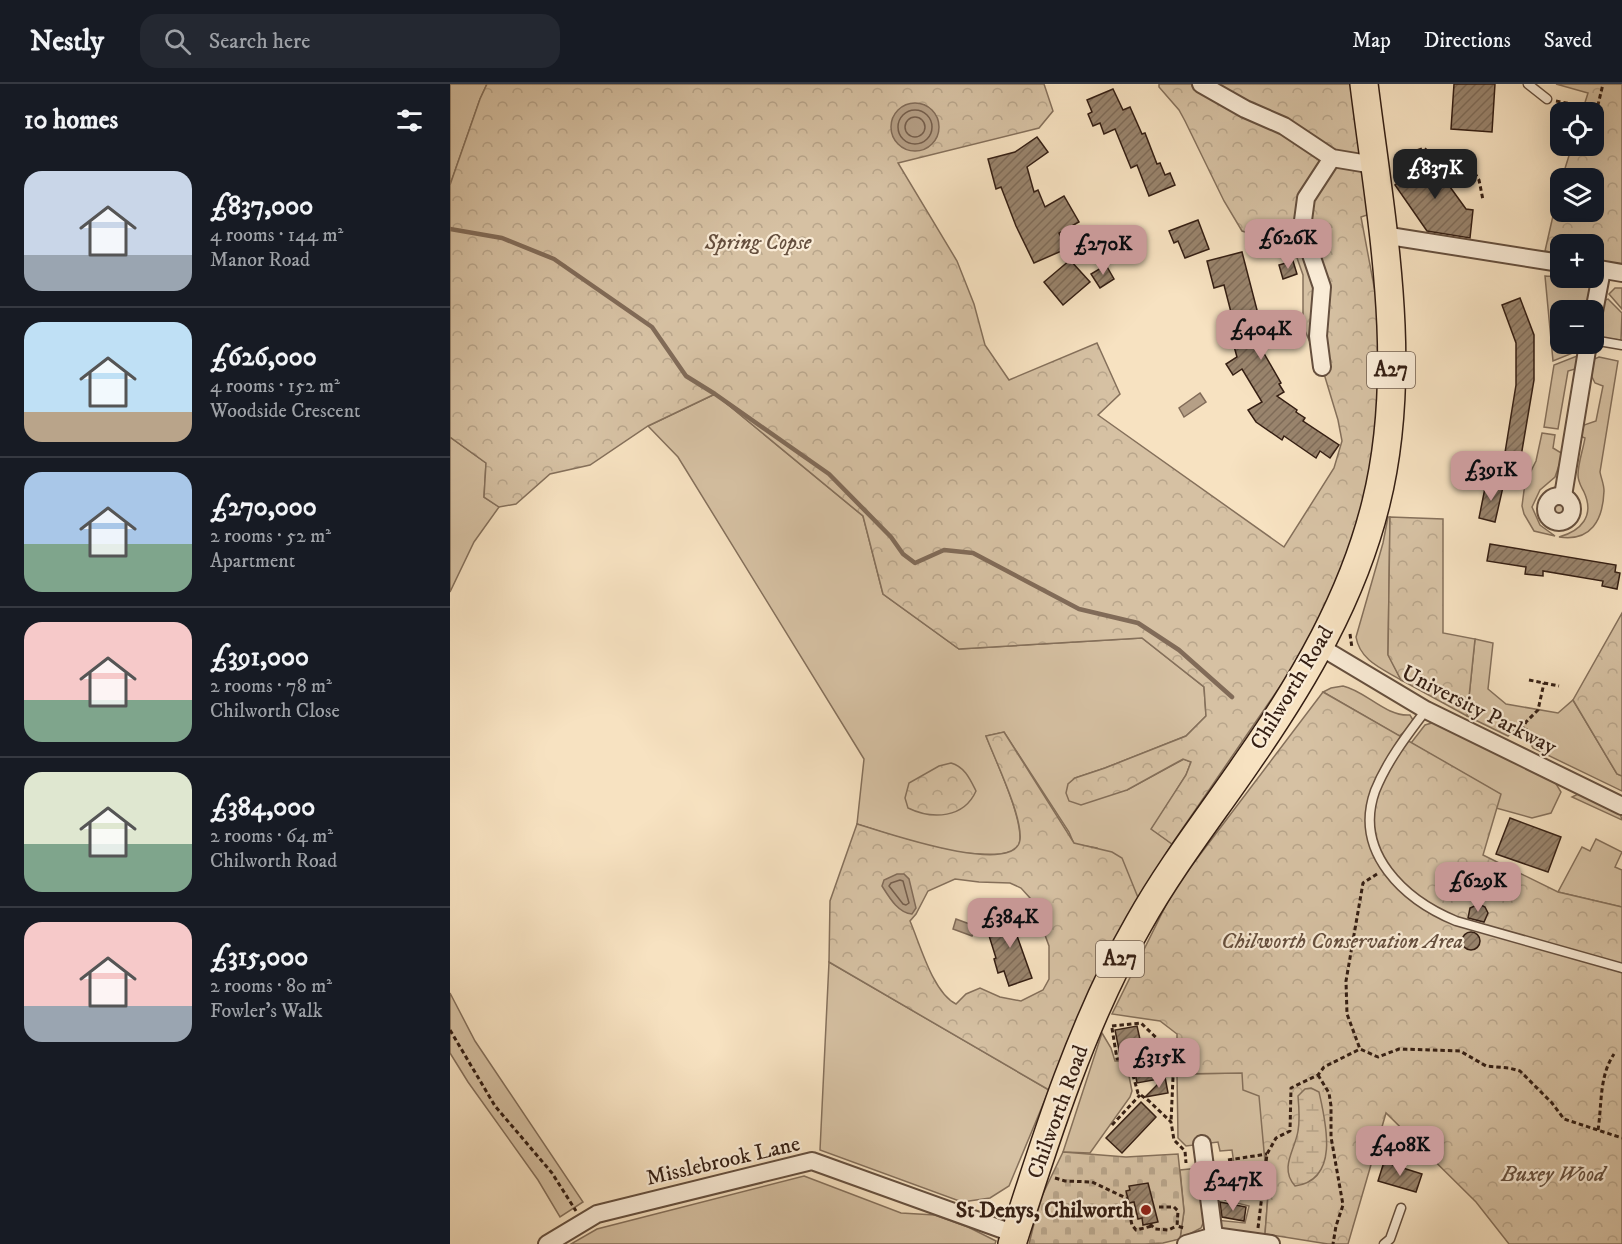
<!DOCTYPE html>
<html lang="en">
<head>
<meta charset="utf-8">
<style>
	:root { --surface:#171b24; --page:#242831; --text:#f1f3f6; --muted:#9ea1a6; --line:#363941; --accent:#c59692 }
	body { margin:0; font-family:"IM FELL DW Pica",serif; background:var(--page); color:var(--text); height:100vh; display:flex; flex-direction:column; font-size:22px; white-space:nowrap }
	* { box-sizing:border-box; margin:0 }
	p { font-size:20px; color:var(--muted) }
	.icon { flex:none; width:33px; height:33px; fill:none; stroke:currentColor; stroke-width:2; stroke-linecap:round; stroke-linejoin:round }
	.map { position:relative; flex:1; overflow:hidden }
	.drawer { display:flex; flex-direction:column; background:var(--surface); width:450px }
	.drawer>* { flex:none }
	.controls { position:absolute; left:1100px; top:18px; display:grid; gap:12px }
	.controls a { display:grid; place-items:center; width:54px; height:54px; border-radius:12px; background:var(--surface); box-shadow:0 6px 24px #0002; font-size:30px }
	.price { position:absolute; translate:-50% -51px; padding:0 14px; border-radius:12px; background:var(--accent); color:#111; font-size:20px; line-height:39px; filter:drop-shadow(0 2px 3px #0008) }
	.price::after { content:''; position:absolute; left:50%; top:36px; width:18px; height:14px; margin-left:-9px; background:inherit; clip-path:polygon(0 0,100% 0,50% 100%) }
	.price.active { background:#222; color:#fff }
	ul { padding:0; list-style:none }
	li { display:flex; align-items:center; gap:18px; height:150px; padding:0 24px }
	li+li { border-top:2px solid var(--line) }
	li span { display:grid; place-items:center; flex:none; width:168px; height:120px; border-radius:18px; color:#555 }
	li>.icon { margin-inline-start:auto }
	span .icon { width:72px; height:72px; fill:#fffc; stroke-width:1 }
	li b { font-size:26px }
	h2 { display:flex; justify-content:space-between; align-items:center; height:72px; padding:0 24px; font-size:26px }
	header { display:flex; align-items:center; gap:36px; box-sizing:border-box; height:84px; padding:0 30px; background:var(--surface); border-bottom:2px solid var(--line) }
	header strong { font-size:28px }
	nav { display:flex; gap:33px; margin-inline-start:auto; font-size:21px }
	.search { width:420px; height:54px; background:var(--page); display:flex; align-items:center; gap:15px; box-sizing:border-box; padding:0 21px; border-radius:18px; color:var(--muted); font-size:22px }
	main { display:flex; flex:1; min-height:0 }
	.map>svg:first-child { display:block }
	.grass { fill:#d6c1a3; stroke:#85705b; stroke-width:1.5 }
	.forest { fill:url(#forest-crowns); stroke:#85705b; stroke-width:1.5; fill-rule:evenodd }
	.wetland { fill:url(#wetland-marsh); stroke:#85705b; stroke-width:1.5 }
	.cemetery { fill:url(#cemetery-stones); stroke:#85705b; stroke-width:1.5 }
	.water { fill:#b59f86; stroke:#816b58; stroke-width:1.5 }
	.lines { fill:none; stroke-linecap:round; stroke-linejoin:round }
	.shore { stroke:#745e4c; stroke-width:1.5 }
	.stream { stroke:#816b58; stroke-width:4.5 }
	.building { fill:url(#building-hatch); stroke:#341e13; stroke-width:1.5 }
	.service-casing { stroke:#654f3e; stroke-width:11 }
	.minor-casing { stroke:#654f3e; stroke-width:20 }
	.primary-casing { stroke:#341e13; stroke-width:30 }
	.path { stroke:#341e13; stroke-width:3; stroke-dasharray:4.5 3; stroke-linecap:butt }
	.service { stroke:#faecd7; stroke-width:8 }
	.minor { stroke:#faecd7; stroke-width:16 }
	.primary { stroke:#f7e2c1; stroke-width:27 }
	.poi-dot { fill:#8f2418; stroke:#faecd7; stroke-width:2 }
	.labels { text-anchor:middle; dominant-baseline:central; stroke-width:4.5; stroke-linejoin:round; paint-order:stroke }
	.shield { fill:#faecd7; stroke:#6f5c4e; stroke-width:1.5 }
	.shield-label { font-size:21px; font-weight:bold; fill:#341e13 }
	.park-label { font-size:22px; font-style:italic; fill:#654f3e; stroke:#faecd7 }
	.street-label { font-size:22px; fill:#341e13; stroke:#faecd7 }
	.poi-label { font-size:22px; font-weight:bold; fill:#341e13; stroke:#faecd7; text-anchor:end }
</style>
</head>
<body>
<header>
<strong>Nestly</strong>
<div class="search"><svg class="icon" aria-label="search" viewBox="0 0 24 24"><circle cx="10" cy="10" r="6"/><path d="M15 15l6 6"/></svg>Search here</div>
<nav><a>Map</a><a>Directions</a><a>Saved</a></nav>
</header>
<main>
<section class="drawer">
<h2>10 homes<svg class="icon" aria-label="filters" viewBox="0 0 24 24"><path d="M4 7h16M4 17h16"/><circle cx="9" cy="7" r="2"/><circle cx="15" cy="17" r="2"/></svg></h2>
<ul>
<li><span style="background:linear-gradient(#c9d6e8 70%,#9aa5b1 0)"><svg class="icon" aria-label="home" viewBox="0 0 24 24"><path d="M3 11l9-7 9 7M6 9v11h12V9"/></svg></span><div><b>£837,000</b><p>4 rooms · 144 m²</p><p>Manor Road</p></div></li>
<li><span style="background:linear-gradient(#bfe0f5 75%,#b9a48a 0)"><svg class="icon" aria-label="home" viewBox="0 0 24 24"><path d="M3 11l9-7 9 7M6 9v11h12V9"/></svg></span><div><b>£626,000</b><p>4 rooms · 152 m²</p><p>Woodside Crescent</p></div></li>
<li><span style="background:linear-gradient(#a9c7e8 60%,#7fa58c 0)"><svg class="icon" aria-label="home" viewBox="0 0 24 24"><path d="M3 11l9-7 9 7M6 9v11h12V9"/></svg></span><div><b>£270,000</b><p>2 rooms · 52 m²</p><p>Apartment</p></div></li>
<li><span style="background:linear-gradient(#f6c9c9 65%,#7fa58c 0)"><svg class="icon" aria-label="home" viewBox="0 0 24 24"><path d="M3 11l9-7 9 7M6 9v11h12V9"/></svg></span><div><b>£391,000</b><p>2 rooms · 78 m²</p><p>Chilworth Close</p></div></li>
<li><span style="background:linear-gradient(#dfe7d0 60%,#7fa58c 0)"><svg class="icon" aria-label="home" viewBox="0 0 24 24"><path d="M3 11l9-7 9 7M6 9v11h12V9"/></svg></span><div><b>£384,000</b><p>2 rooms · 64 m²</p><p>Chilworth Road</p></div></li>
<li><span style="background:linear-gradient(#f6c9c9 70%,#9aa5b1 0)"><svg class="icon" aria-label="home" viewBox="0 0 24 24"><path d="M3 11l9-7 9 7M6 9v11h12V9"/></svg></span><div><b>£315,000</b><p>2 rooms · 80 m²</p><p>Fowler's Walk</p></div></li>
</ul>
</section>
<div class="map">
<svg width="1172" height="1160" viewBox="0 0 1172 1160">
	<defs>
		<pattern id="forest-crowns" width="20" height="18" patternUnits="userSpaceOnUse" patternTransform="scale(1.5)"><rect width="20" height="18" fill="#d6c1a3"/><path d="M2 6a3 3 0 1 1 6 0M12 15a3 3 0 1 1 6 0" fill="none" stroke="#b8a58b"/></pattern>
		<pattern id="wetland-marsh" width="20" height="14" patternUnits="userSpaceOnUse" patternTransform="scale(1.5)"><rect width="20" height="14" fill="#d6c1a3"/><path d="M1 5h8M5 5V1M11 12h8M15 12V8" fill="none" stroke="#b8a58b"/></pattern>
		<pattern id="cemetery-stones" width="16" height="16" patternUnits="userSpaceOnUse" patternTransform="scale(1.5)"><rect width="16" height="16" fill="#d6c1a3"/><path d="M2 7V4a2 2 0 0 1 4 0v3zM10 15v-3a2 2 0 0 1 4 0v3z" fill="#b8a58b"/></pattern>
		<pattern id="building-hatch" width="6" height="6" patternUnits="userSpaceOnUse" patternTransform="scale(1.5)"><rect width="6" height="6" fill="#99846d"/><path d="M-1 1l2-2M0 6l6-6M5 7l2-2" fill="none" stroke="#7e6b58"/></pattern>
	</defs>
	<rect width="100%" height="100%" fill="#f7e2c1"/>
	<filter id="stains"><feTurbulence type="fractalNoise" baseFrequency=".00333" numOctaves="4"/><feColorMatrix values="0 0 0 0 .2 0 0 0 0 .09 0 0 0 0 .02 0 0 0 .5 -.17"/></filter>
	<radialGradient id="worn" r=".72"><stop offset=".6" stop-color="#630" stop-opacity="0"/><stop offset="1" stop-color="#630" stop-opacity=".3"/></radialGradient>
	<g class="grass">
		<path d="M 0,0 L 37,0 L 30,15 L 0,101 Z"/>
		<path d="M 1095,192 C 1107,193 1139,191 1142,207 C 1143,213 1142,220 1142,226 L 1110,226 L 1110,260 L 1135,260 L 1135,264 L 1103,277 Z"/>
		<path d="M 1165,204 L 1172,204 L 1172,225 L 1159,210 Z"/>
		<path d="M 1158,215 L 1172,229 L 1171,256 L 1148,254 C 1145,243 1150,226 1155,216 Z"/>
		<path d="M 1132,270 L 1132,283 L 1118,287 L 1108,345 L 1094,343 L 1104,281 Z"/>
		<path d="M 1149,273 L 1168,277 L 1150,388 C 1151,394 1154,400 1154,407 C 1153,436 1141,458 1109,453 C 1131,447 1145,432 1134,408 C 1131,402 1128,398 1128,391 C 1128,379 1133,366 1135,354 L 1130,352 L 1134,341 L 1146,337 L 1153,302 L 1145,299 L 1140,289 L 1144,275 Z"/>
		<path d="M 265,310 L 413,432 L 433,510 L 509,565 L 692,554 L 754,603 L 756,632 L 736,652 L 655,684 L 625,694 L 677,706 L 734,675 L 741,678 L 736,691 L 702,745 L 722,760 L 689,816 L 647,764 L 624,760 L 619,748 L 554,648 L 536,652 C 545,675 576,740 569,761 C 563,776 509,769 495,766 C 465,760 436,749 407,740 L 414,675 L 228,373 L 198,342 Z"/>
		<path d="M 1092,349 L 1105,351 L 1103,364 L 1113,370 L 1105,393 L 1090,406 L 1082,423 L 1090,441 L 1105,452 L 1084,447 L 1074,430 L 1072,422 L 1075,399 L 1086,377 Z"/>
		<path d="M 0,353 L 36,379 L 34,413 L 49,423 L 24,458 L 0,508 Z"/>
		<circle cx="1109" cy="425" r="8"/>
		<path d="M 938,433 L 940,433 L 938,570 L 951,596 C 933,585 910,577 906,553 L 933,459 Z"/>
		<path d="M 1025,555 L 1043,559 L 1038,605 L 1056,620 L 1108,629 L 1123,616 L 1167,690 L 1172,692 L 1172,707 L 1083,664 L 1075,651 L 1077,645 L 1069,642 L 1058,652 L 1017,632 Z"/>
		<path d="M 893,602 C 916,607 936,633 960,631 L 963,636 L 958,645 L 949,652 L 873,608 L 881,604 Z"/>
		<path d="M 985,638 L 1105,698 L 1111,708 L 1101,729 L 1082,734 L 1046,724 L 1050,710 L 961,659 L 975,641 Z"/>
		<path d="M 1130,709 L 1170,729 L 1172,736 L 1122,713 Z"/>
		<path d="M 1146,755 L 1172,768 L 1165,783 L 1172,786 L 1172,823 L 1108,808 L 1132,763 L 1140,767 Z"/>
		<path d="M 379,878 L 599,1006 L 559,1102 L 540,1114 L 512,1118 L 370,1066 Z"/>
		<path d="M 0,909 L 25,957 L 133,1118 L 110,1133 L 88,1096 L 18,998 L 0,969 Z"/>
		<path d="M 652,949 L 661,964 L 665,977 L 676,977 L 682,1007 L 680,1013 L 640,1069 L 613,1068 Z"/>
		<path d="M 792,989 L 810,1012 L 818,1111 L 815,1150 L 770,1148 L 766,1136 L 795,1139 L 799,1122 L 775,1116 L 773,1095 L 763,1096 L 762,1083 L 784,1080 L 782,1066 L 770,1067 L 768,1058 L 736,1062 L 728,1054 L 727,990 Z"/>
		<path d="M 749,1084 L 754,1137 L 751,1144 L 730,1155 L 734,1127 L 730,1086 Z"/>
		<path d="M 354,1092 L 451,1129 L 485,1131 L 518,1143 L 546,1157 L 545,1160 L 121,1160 L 147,1145 Z"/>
	</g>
	<g class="forest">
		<path d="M 37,0 L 594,0 L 603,27 L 589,44 L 448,79 L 507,177 L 524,220 L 535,261 L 559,296 L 647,259 L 670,310 L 648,331 L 834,463 L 884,384 L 892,357 L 888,336 L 875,293 L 853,242 L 853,191 L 840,154 L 825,151 L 812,153 L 792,147 L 774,117 L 735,37 L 729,26 L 709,3 L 709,0 L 902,0 L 920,130 L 911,133 L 929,229 L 928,334 L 912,432 L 870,544 L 722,760 L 701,745 L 736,691 L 741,678 L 733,675 L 677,706 L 631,721 L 619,717 L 616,709 L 618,700 L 625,694 L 655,684 L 736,652 L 756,632 L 754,603 L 692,554 L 509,565 L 433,510 L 413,432 L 265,310 L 198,342 L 140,381 L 100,390 L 66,420 L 49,423 L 34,413 L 36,379 L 0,353 L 0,101 L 30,15 Z"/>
		<path d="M 1106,0 L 1172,0 L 1172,181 L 1143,176 L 1143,160 L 1110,160 L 1110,170 L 1095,167 L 1110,101 L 1110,128 L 1143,128 L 1143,94 L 1112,94 L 1122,62 L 1143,62 L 1143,28 L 1132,28 L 1138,9 Z"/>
		<path d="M 940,433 L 993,435 L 993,549 L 1025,555 L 1017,632 L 951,596 L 938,571 Z"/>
		<path d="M 1172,529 L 1172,692 L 1167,690 L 1123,616 Z"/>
		<path d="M 873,608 L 1051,710 L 1033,771 L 1108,808 L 1172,823 L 1172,1160 L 1059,1160 L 1026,1118 L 936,1029 L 898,1160 L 878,1160 L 815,1150 L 818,1111 L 809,1012 L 793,1006 L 792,989 L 727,990 L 727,950 L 710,937 L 662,930 L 724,805 Z"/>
		<path d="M 554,648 L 624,759 L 662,768 L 672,774 L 689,816 L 599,1006 L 379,878 L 380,817 L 407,740 C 431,747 564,794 570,756 C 573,733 545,676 536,652 ZM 505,795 L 529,798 L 560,799 L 571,804 L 580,814 L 585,824 L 599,862 L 599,895 L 593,906 L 571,917 L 550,913 L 530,904 L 516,910 L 506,920 C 483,909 470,860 460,837 L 466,830 L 478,807 Z"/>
		<path d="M 501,679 C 515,683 520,695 526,707 C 514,734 483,736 458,724 L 455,714 L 459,699 L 489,682 Z"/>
	</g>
	<path class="wetland" d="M 861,1004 L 869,1008 C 876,1039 890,1096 845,1102 C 829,1084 845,1066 848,1047 C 850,1036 849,1023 848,1012 L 855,1005 Z"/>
	<path class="cemetery" d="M 613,1068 L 676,1073 L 728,1070 L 734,1127 L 730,1155 L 713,1159 L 695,1160 L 579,1160 L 590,1116 Z"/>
	<g class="water">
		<circle cx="465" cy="43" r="24"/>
		<path d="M 750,309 L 756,318 L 734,333 L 729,324 Z"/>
		<path d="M 447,790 L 454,790 L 459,795 L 466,824 L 462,830 C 448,829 439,813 432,802 L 434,796 Z"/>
		<path d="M 506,835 L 525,842 L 522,852 L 503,845 Z"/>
	</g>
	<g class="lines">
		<g class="shore">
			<circle cx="465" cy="43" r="17"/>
			<circle cx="465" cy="43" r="10"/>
			<path d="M 450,796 L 453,797 L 459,819 L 456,821 L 453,820 L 439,802 L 441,799 Z"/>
		</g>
		<path class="stream" d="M 0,145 L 52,154 L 104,175 L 202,243 L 236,292 L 265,310 L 379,390 L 441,453 L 453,470 L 465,479 L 494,466 L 523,469 L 629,525 L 688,539 L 729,566 L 782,613"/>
	</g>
	<g class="building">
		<path d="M 1004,0 L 1045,0 L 1042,48 L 1001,45 Z"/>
		<path d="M 663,5 L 673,26 L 680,23 L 692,50 L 695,49 L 707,80 L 710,79 L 715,91 L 720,89 L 725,101 L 699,112 L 687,81 L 681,84 L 665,45 L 654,50 L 650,39 L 643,42 L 638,30 L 642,28 L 637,16 Z"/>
		<path d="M 587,53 L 598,68 L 577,83 L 584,108 L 588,106 L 595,123 L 614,112 L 629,138 L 609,149 L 616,165 L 584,179 L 566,142 L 551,103 L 546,105 L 538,75 L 565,68 Z"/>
		<path d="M 974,67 L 1016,125 L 1023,126 L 1020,154 L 977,147 L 945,101 L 962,88 L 962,75 Z"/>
		<path d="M 748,136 L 759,165 L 735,174 L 728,157 L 724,159 L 719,147 Z"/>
		<path d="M 792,168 L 815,257 L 808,259 L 831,299 L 829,300 L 834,308 L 827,312 L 847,326 L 846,328 L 855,334 L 853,337 L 889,361 L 880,374 L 870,367 L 866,374 L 834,352 L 832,356 L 806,338 L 798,326 L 812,318 L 792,285 L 783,291 L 776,280 L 787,273 L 778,241 L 784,240 L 774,201 L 764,204 L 757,177 Z"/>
		<path d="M 620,176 L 640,198 L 613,221 L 594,198 Z"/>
		<path d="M 843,177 L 847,190 L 833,195 L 829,181 Z"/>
		<path d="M 656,181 L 664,195 L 650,204 L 641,190 Z"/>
		<path d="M 1070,214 L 1084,251 L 1084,296 L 1068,390 L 1052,387 L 1066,301 L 1066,259 L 1052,221 Z"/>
		<path d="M 849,229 L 853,245 L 840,249 L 836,233 Z"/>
		<path d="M 1036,399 L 1053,403 L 1045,438 L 1029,434 Z"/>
		<path d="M 1040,460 L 1166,481 L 1165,488 L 1170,489 L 1167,505 L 1152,502 L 1153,497 L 1093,487 L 1093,492 L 1075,490 L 1076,483 L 1037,477 Z"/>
		<path d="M 1060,734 L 1111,753 L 1098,788 L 1046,770 Z"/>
		<path d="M 1029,820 L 1035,823 L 1038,829 L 1034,838 L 1018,834 L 1020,824 Z"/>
		<path d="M 574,829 L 579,844 L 566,849 L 582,894 L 559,902 L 554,887 L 548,889 L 544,875 L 546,874 L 536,842 Z"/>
		<circle cx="1021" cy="857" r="9"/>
		<path d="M 687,942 L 691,960 L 702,958 L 709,995 L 687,999 L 681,969 L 670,971 L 665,946 Z"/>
		<path d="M 715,993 L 718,1009 L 695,1013 Z"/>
		<path d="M 691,1018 L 706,1033 L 672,1069 L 656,1054 Z"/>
		<path d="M 934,1078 L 972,1090 L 966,1108 L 928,1097 Z"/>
		<path d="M 698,1099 L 708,1138 L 693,1141 L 692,1134 L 688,1135 L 684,1118 L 679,1119 L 676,1107 L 680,1106 L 679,1102 Z"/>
		<path d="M 770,1118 L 796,1123 L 794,1137 L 772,1133 Z"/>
	</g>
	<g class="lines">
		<g class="service-casing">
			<g id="service">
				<path d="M 1078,0 L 1097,15"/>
				<path d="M 1143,256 L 1172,261"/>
				<path d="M 976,626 C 957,651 937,677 925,707 C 903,769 955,816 1006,837 L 1172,884"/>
				<path d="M 934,1160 L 940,1155 L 951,1124"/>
			</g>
		</g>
		<g class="minor-casing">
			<g id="minor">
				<path d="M 751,0 L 795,25 L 834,42 L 882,74 L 924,81"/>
				<path d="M 933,151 L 1110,179"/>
				<path d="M 1143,184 L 1172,189"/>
				<path d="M 1143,233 L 1152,186"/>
				<path d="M 872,283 L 868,252 L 872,203 L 852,144 L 856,114 L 882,74"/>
				<circle cx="1109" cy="425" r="13"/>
				<path d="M 1113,412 L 1138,260"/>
				<path d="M 869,562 L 976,626 L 1172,722"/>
				<path d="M 752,1060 L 764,1152"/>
				<path d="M 97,1160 L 147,1130 L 362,1077 L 565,1150"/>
				<path d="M 736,1160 L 764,1152 L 821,1160"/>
			</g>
		</g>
		<g class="primary-casing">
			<path id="primary" d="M 562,1160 C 596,1053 633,936 689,839 C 721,782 761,731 798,677 C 853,598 903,513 926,419 C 960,282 931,137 914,0"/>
		</g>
		<g class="path">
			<path d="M 1106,17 L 1147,25 L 1153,0"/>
			<path d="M 947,75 L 974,64 L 991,81 L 1021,83 L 1029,96 L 1033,116"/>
			<path d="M 900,550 L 902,564"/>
			<path d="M 1079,596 L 1109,602"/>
			<path d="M 1068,653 L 1076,638 L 1088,626 L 1094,599"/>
			<path d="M 927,790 L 913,799 L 896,897 L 897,930 L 910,965 L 928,973 L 949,965 L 1010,967 L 1036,982 L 1059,984 L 1070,987 L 1102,1019 L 1114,1035 L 1172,1054"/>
			<path d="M 662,942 L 691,939 L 724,971 L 721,1038"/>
			<path d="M 662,944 L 667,975 L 678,974 L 688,1009 L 699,1017 L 721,1038 L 724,1056 L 735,1067 L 736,1079"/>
			<path d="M 0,946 L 45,1022 L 102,1089 L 126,1127"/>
			<path d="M 868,991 L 879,1009 L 881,1022 L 881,1053 L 893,1121 L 886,1142 L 883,1160"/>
			<path d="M 662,1041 L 690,1011"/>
			<path d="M 1148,1046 C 1152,1021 1149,992 1164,970"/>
			<path d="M 778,1076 L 817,1070"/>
			<path d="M 605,1094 L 615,1097 L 642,1098 L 676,1114 L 682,1141 L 686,1146 L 702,1142"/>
			<path d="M 709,1123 L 724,1123 L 728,1127 L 727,1142 L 734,1144"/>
			<path d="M 700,1140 L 705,1145 L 718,1146 L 727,1142"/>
			<path d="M 808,1144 L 817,1070 L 826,1054 L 840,1047 L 841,1004 L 868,991 L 874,983 L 910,965"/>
		</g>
		<use href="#service" class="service"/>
		<use href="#minor" class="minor"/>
		<use href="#primary" class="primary"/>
	</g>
	<circle class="poi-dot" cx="696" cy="1126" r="6"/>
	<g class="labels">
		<g class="shield">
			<rect x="917" y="268" width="48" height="36" rx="4.5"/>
			<rect x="646" y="857" width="48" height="36" rx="4.5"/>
		</g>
		<g class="shield-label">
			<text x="941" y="286">A27</text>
			<text x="670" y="875">A27</text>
		</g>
		<g class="park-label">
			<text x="308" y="158">Spring Copse</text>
			<text x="892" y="857">Chilworth Conservation Area</text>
			<text x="1103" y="1090">Buxey Wood</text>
		</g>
		<g class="street-label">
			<text transform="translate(842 604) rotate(-59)">Chilworth Road</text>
			<text transform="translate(1029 626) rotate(27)">University Parkway</text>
			<text transform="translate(608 1028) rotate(-70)">Chilworth Road</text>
			<text transform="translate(273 1077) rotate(-13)">Misslebrook Lane</text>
		</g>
		<g class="poi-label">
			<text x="684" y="1126">St Denys, Chilworth</text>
		</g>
	</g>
	<rect width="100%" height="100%" filter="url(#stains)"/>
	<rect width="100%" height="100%" fill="url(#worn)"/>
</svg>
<div class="controls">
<a><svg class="icon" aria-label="locate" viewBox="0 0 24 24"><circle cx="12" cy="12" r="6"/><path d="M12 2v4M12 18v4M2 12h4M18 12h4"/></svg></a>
<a><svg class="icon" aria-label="layers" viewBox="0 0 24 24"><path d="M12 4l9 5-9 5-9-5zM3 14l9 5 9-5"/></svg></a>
<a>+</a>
<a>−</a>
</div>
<b class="price active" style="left:985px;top:116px">£837K</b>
<b class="price" style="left:838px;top:186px">£626K</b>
<b class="price" style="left:653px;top:192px">£270K</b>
<b class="price" style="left:811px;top:277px">£404K</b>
<b class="price" style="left:1041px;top:418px">£391K</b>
<b class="price" style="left:1028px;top:829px">£629K</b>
<b class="price" style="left:560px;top:865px">£384K</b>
<b class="price" style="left:709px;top:1005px">£315K</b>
<b class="price" style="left:950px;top:1093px">£408K</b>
<b class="price" style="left:783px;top:1128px">£247K</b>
</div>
</main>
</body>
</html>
